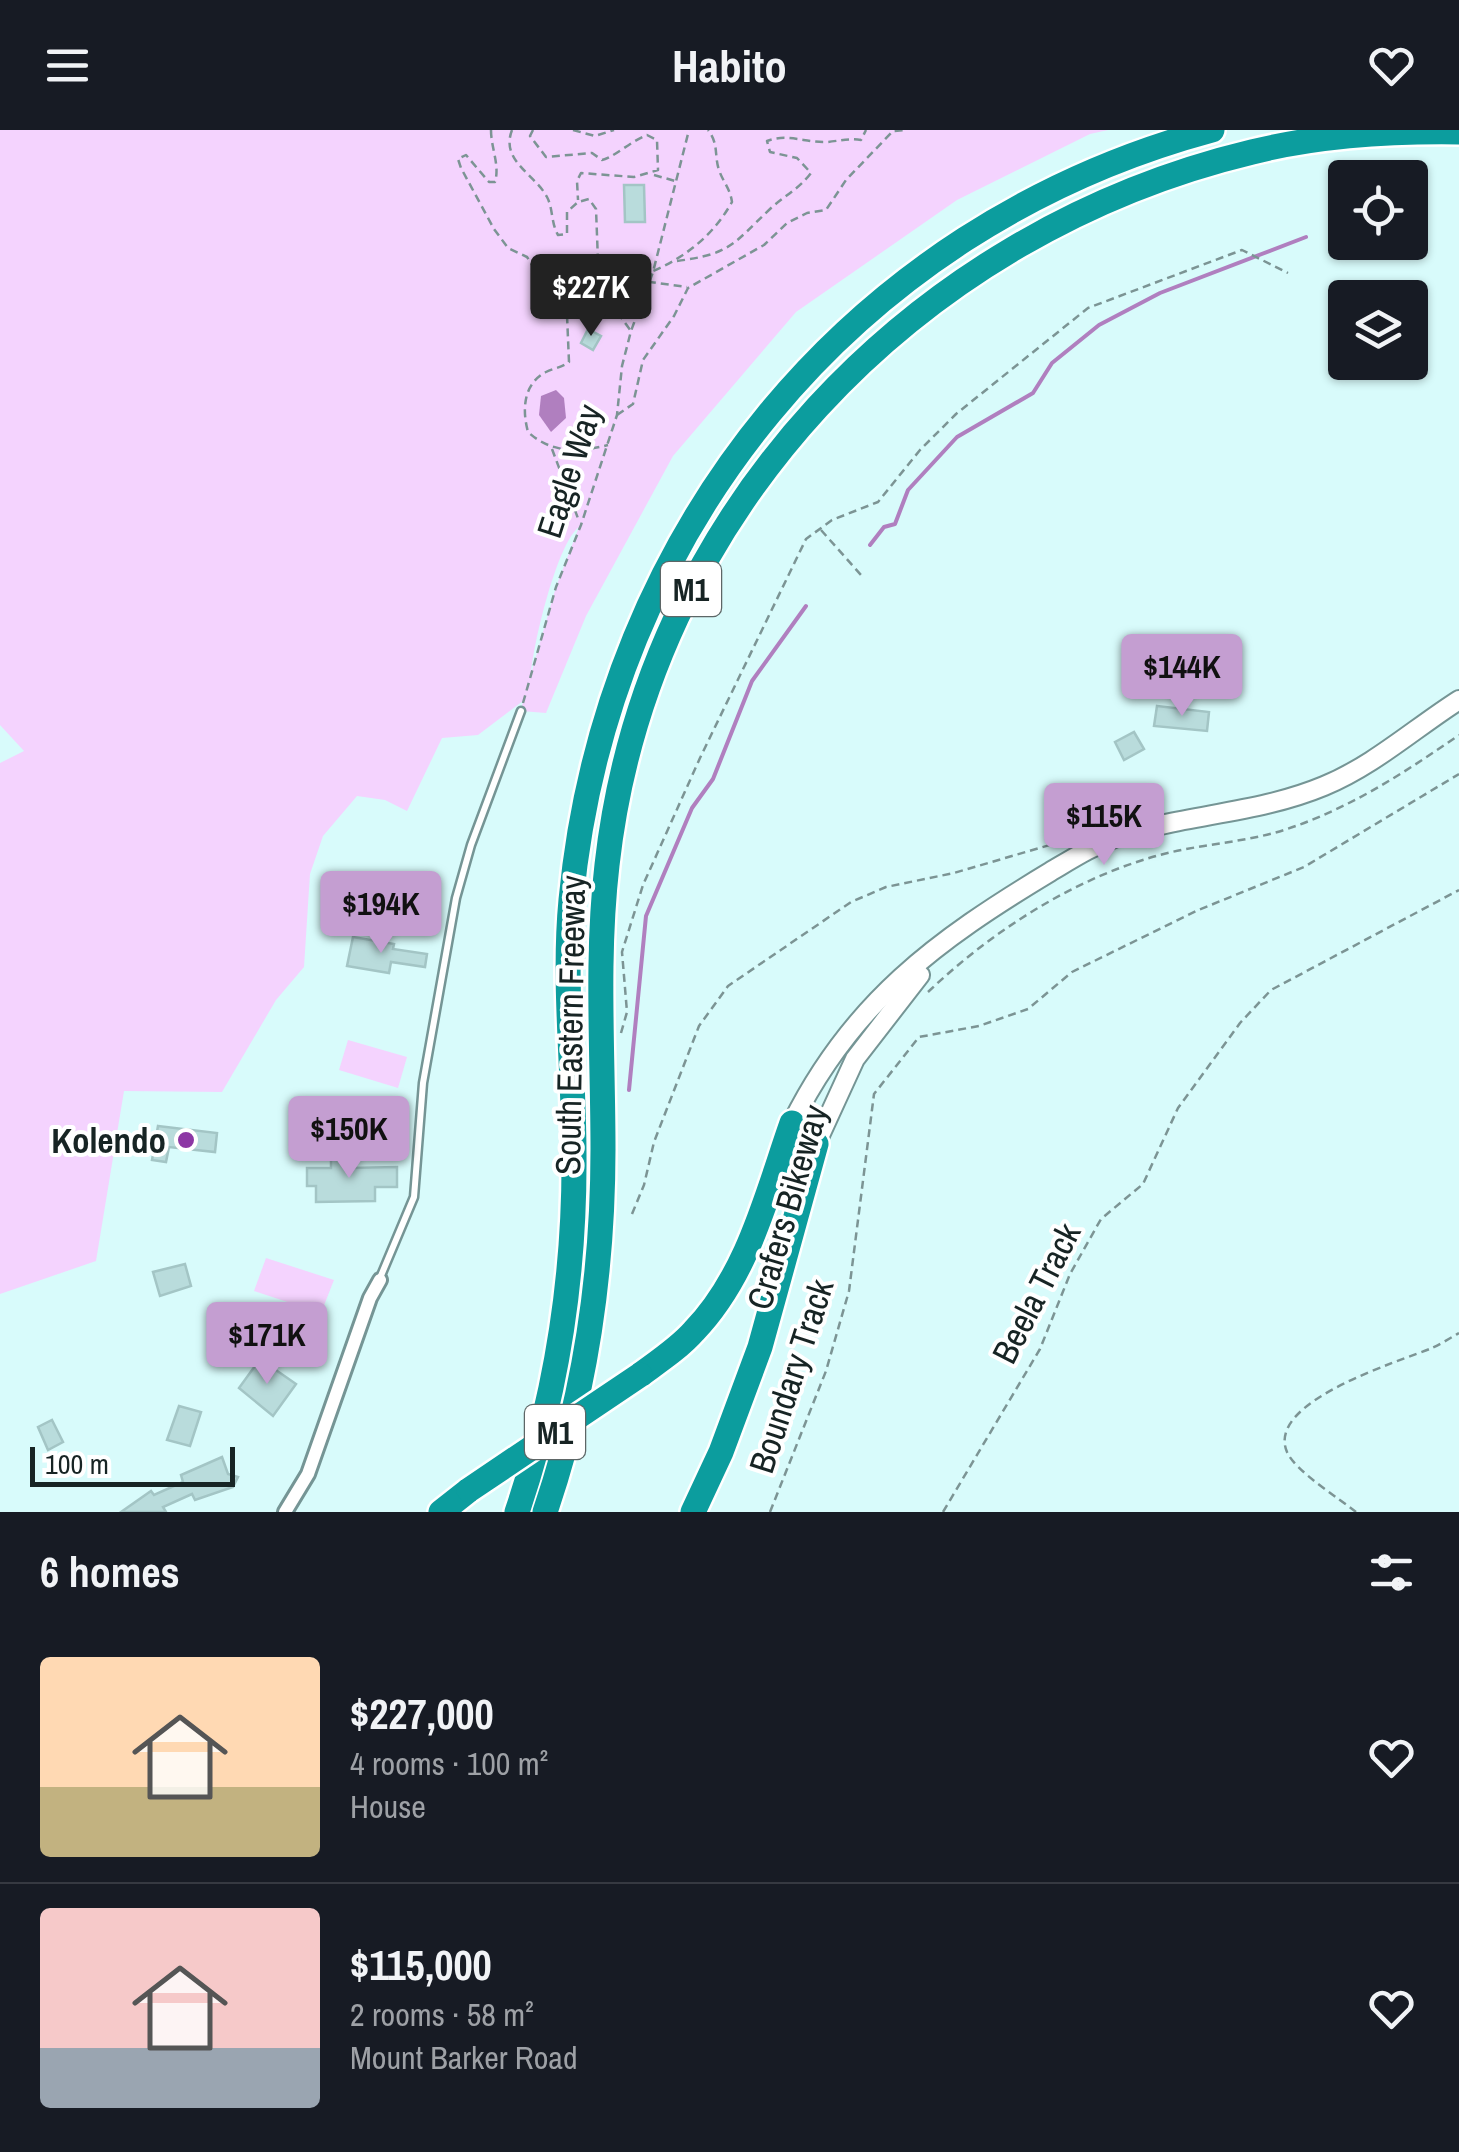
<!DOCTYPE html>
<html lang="en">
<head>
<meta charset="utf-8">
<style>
	:root { --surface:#171b24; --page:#242831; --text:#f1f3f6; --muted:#9ea1a6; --line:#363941; --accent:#c49ed1 }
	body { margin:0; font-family:"Archivo Narrow",sans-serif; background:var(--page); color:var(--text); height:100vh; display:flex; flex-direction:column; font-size:38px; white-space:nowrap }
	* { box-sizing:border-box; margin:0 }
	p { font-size:32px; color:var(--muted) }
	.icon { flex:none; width:55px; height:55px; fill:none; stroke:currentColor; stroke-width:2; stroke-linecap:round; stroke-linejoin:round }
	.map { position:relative; height:1382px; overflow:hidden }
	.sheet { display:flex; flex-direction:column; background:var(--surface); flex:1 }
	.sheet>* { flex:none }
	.tools { position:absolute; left:1328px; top:30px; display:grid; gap:20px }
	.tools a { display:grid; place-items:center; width:100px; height:100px; border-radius:10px; background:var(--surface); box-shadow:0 2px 8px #0004; font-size:50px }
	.scale { position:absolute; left:30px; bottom:25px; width:205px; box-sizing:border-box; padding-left:10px; border:5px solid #172424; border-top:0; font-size:28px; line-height:35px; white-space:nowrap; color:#172424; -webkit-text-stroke:8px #fff; paint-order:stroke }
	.price { position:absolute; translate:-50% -85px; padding:0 22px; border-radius:10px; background:var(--accent); color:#111; font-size:32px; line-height:65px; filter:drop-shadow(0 2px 5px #0008) }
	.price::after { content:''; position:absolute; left:50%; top:60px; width:30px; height:22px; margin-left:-15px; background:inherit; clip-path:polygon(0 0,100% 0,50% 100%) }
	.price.current { background:#222; color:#fff }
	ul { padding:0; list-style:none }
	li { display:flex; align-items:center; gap:30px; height:250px; padding:0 40px }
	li+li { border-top:2px solid var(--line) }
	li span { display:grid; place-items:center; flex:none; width:280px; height:200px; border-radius:10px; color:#555 }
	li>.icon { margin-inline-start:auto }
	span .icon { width:120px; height:120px; fill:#fffc; stroke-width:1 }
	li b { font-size:42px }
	h2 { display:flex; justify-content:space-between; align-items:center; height:120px; padding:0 40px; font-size:42px }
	header { display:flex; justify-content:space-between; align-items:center; height:130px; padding:0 40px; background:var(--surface); font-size:45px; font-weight:700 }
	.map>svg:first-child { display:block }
	.green { fill:#f4d3fe; fill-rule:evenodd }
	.water { fill:#b07fbf }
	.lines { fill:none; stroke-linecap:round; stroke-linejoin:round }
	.stream { stroke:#b07fbf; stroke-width:4 }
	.building { fill:#b9dcdc; stroke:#a3c5c5; stroke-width:2.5 }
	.lane-casing { stroke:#759595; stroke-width:11 }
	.street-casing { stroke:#759595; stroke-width:18 }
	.secondary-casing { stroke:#759595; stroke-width:22 }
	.highway-casing { stroke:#fff; stroke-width:30 }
	.path { stroke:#7c9494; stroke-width:2.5; stroke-dasharray:8 5; stroke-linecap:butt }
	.lane { stroke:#fff; stroke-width:6 }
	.street { stroke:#fff; stroke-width:12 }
	.secondary { stroke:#fff; stroke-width:18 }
	.highway { stroke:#0c9d9e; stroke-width:25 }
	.highway-bridge-casing { stroke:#fff; stroke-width:30; stroke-linecap:butt }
	.highway-bridge { stroke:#0c9d9e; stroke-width:25 }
	.poi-dot { fill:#8c37a4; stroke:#fff; stroke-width:4 }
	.labels { text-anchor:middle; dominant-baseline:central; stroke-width:8; stroke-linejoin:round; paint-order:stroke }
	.shield { fill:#fff; stroke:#5d6666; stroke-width:2.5 }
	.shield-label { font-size:32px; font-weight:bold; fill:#172424 }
	.street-label { font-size:35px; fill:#172424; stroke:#fff }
	.poi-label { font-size:35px; font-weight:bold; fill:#172424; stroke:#fff; text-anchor:end }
</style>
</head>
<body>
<header><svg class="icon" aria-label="menu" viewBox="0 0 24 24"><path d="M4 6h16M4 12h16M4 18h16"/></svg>Habito<svg class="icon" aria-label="heart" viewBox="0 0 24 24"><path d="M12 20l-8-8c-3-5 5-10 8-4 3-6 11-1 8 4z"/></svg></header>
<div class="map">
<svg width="1459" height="1382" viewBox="0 0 1459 1382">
	<rect width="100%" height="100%" fill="#d8fbfb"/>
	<g class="green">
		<path d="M 0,0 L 1108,0 L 1090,4 L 957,70 L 796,182 L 673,326 L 586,486 L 546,583 L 521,581 L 523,571 L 478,605 L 442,608 L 407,681 L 385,670 L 357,666 L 323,706 L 310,744 L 304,837 L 276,870 L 222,962 L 124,961 L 96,1131 L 0,1164 L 0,633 L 24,621 L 0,595 ZM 579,397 L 556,457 L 531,544 C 533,515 557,413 579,397 Z"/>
		<path d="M 348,910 L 407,927 L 398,958 L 339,940 Z"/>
		<path d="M 266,1128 L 334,1150 L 321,1183 L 254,1161 Z"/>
	</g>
	<path class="water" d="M 556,260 L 564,268 L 566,288 L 551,302 L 539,285 L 541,266 Z"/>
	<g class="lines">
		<g class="stream">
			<path d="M 870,415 L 884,397 L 895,394 L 908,360 L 957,307 L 1033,263 L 1052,233 L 1099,195 L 1160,163 L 1306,107"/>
			<path d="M 629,960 L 646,786 L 692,678 L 713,649 L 752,551 L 806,476"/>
		</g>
	</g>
	<g class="building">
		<path d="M 624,55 L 644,55 L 645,92 L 625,92 Z"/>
		<path d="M 588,199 L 601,206 L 593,220 L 581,213 Z"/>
		<path d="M 1157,576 L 1209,582 L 1207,601 L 1154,596 Z"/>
		<path d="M 1134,602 L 1144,619 L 1124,630 L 1115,612 Z"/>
		<path d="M 353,807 L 394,814 L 393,819 L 427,824 L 425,837 L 391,832 L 389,843 L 347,836 Z"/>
		<path d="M 158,996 L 217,1003 L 215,1022 L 169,1017 L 166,1032 L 152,1030 Z"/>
		<path d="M 350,1026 L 350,1038 L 397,1037 L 397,1057 L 375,1057 L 375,1071 L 316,1072 L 316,1056 L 307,1056 L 307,1038 L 331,1038 L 331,1027 Z"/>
		<path d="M 185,1134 L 191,1156 L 160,1166 L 153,1142 Z"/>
		<path d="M 260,1229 L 296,1254 L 273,1286 L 239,1258 Z"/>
		<path d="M 179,1276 L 201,1282 L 190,1316 L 167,1310 Z"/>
		<path d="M 52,1290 L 63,1312 L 48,1320 L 38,1297 Z"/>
		<path d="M 222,1327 L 228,1344 L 238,1347 L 233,1357 L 195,1370 L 192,1364 L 163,1377 L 166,1382 L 121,1382 L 151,1361 L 154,1365 L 183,1352 L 181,1345 Z"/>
	</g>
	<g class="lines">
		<g class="lane-casing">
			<path id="lane" d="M 380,1148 L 414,1067 L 423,953 L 456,768 L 471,715 L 521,581"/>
		</g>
		<g class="street-casing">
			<path id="street" d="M 285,1382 L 308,1344 L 370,1168 L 380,1150"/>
		</g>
		<g class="secondary-casing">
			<g id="secondary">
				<path d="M 792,993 C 852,872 937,810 1050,742 C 1072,729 1092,716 1117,707 C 1185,684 1257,684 1324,656 C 1373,636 1415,598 1459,570"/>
				<path d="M 816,1014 L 855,929 L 920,845"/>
			</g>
		</g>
		<g class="highway-casing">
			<g id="highway">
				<path d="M 640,1245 C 659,1231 679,1218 694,1201 C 748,1145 767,1064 792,993"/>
				<path d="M 441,1382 L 469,1360"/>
				<path d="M 517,1382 C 556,1267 575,1146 574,1024 C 574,939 563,854 571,770 C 606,401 852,97 1212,0"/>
				<path d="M 545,1382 C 585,1265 603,1143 603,1019 C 603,924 596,829 607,735 C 646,384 914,103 1252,22 C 1320,5 1389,1 1459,2"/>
				<path d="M 693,1382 L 721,1322 L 760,1217 L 816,1014"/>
			</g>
		</g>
		<g class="path">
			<path d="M 491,0 C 491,18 500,35 495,52 L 489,52 L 466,25 L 458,29 L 461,38 L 494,99 L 508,118 L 527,127 L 536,141 L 541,158 L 553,174 L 567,185 L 569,232 C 561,238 554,238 546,242 C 523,254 522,280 528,302 C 551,323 578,323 608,315"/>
			<path d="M 512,0 C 500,31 535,44 547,67 C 553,78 551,93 558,105 L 567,104 L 567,82 L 578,72 L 589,69 L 596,79 L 599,157 L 631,201"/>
			<path d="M 533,0 L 530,6 L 546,27 L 592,23 L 602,30 C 613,28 631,11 647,5 L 657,10 L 658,40 L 634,47 L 581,43 L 577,51 L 578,70"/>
			<path d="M 573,0 L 595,6 L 614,0"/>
			<path d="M 654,45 L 675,51"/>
			<path d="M 677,131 C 731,124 733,114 770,79 C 784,66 799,59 811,43 L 797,28 L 770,22 L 767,11 C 787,3 806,13 827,12 C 839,11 848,8 861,10 L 866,0"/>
			<path d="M 629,150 C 673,136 709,113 732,72 C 730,58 723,52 719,40 C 714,25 719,14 708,0"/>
			<path d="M 635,150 L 687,157"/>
			<path d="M 568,185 C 584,164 601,154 627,150"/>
			<path d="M 617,285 L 633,274 L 643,230 L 674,186 L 688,158 L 764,115 L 787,93 L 807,83 L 826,80 L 846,50 L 893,1 L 907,0"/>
			<path d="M 552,319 L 579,391"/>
			<path d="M 821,400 L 861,445"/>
			<path d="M 523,573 L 556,457 L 581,395 L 617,285 L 622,236 L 631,201 L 653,142 L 689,0"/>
			<path d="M 928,862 C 991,802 1071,750 1156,726 C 1198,714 1243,713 1284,700 C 1349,679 1404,643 1459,605"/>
			<path d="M 621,903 L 627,882 L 622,822 L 643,755 L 700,628 L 806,409 L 832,390 L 878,372 L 920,320 L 956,284 L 1088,178 L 1242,120 L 1288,143"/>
			<path d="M 632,1084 L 644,1055 L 654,1012 L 699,896 L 728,856 L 851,772 L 886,757 L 954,743 L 1077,707"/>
			<path d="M 770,1382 L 826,1241 L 849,1161 L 874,964 L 919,907 L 979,896 L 1028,879 L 1072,842 L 1196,781 L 1304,737 L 1459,644"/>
			<path d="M 943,1382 L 1040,1219 L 1070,1144 L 1101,1089 L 1143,1054 L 1178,978 L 1240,893 L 1271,860 L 1459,760"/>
			<path d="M 1356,1382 C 1339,1368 1296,1342 1287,1322 C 1265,1271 1401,1231 1432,1218 C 1441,1214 1450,1208 1459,1203"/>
		</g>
		<use href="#lane" class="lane"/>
		<use href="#street" class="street"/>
		<use href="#secondary" class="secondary"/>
		<use href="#highway" class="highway"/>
		<g class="highway-bridge-casing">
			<path id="highway-bridge" d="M 469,1360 L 640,1245"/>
		</g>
		<use href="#highway-bridge" class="highway-bridge"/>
	</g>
	<circle class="poi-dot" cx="186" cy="1010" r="10"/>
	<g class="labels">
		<g class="shield">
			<rect x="661" y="432" width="60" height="54" rx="8"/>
			<rect x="525" y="1275" width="60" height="54" rx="8"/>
		</g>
		<g class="shield-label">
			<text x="691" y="459">M1</text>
			<text x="555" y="1302">M1</text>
		</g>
		<g class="street-label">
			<text transform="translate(569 341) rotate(-72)">Eagle Way</text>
			<text transform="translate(570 895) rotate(-89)">South Eastern Freeway</text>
			<text transform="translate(787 1077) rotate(-74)">Crafers Bikeway</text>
			<text transform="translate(1036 1163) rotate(-63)">Beela Track</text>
			<text transform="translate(791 1246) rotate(-72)">Boundary Track</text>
		</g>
		<g class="poi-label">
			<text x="166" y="1010">Kolendo</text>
		</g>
	</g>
</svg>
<div class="tools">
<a><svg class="icon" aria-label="locate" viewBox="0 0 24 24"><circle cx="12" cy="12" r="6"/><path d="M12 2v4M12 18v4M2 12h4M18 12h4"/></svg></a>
<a><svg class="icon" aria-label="layers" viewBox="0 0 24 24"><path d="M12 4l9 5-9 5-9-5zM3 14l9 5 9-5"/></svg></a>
</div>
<div class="scale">100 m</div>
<b class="price current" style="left:591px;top:209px">$227K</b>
<b class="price" style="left:1182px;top:589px">$144K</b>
<b class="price" style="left:1104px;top:738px">$115K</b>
<b class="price" style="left:381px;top:826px">$194K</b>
<b class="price" style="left:349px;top:1051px">$150K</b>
<b class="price" style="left:267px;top:1257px">$171K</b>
</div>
<section class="sheet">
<h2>6 homes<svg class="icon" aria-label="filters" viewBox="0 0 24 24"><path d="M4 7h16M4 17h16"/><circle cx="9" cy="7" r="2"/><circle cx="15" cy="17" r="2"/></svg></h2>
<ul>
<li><span style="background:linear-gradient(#ffd9b3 65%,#c2b280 0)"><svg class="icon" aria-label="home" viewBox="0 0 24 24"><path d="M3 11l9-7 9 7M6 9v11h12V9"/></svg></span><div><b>$227,000</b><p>4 rooms · 100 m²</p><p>House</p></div><svg class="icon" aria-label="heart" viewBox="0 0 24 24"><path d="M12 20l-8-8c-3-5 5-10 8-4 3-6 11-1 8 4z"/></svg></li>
<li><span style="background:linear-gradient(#f6c9c9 70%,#9aa5b1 0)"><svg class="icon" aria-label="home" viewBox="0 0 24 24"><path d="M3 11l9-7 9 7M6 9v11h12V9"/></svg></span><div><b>$115,000</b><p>2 rooms · 58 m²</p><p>Mount Barker Road</p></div><svg class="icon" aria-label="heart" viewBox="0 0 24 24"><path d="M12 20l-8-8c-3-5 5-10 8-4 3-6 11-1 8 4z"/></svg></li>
</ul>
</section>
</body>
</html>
